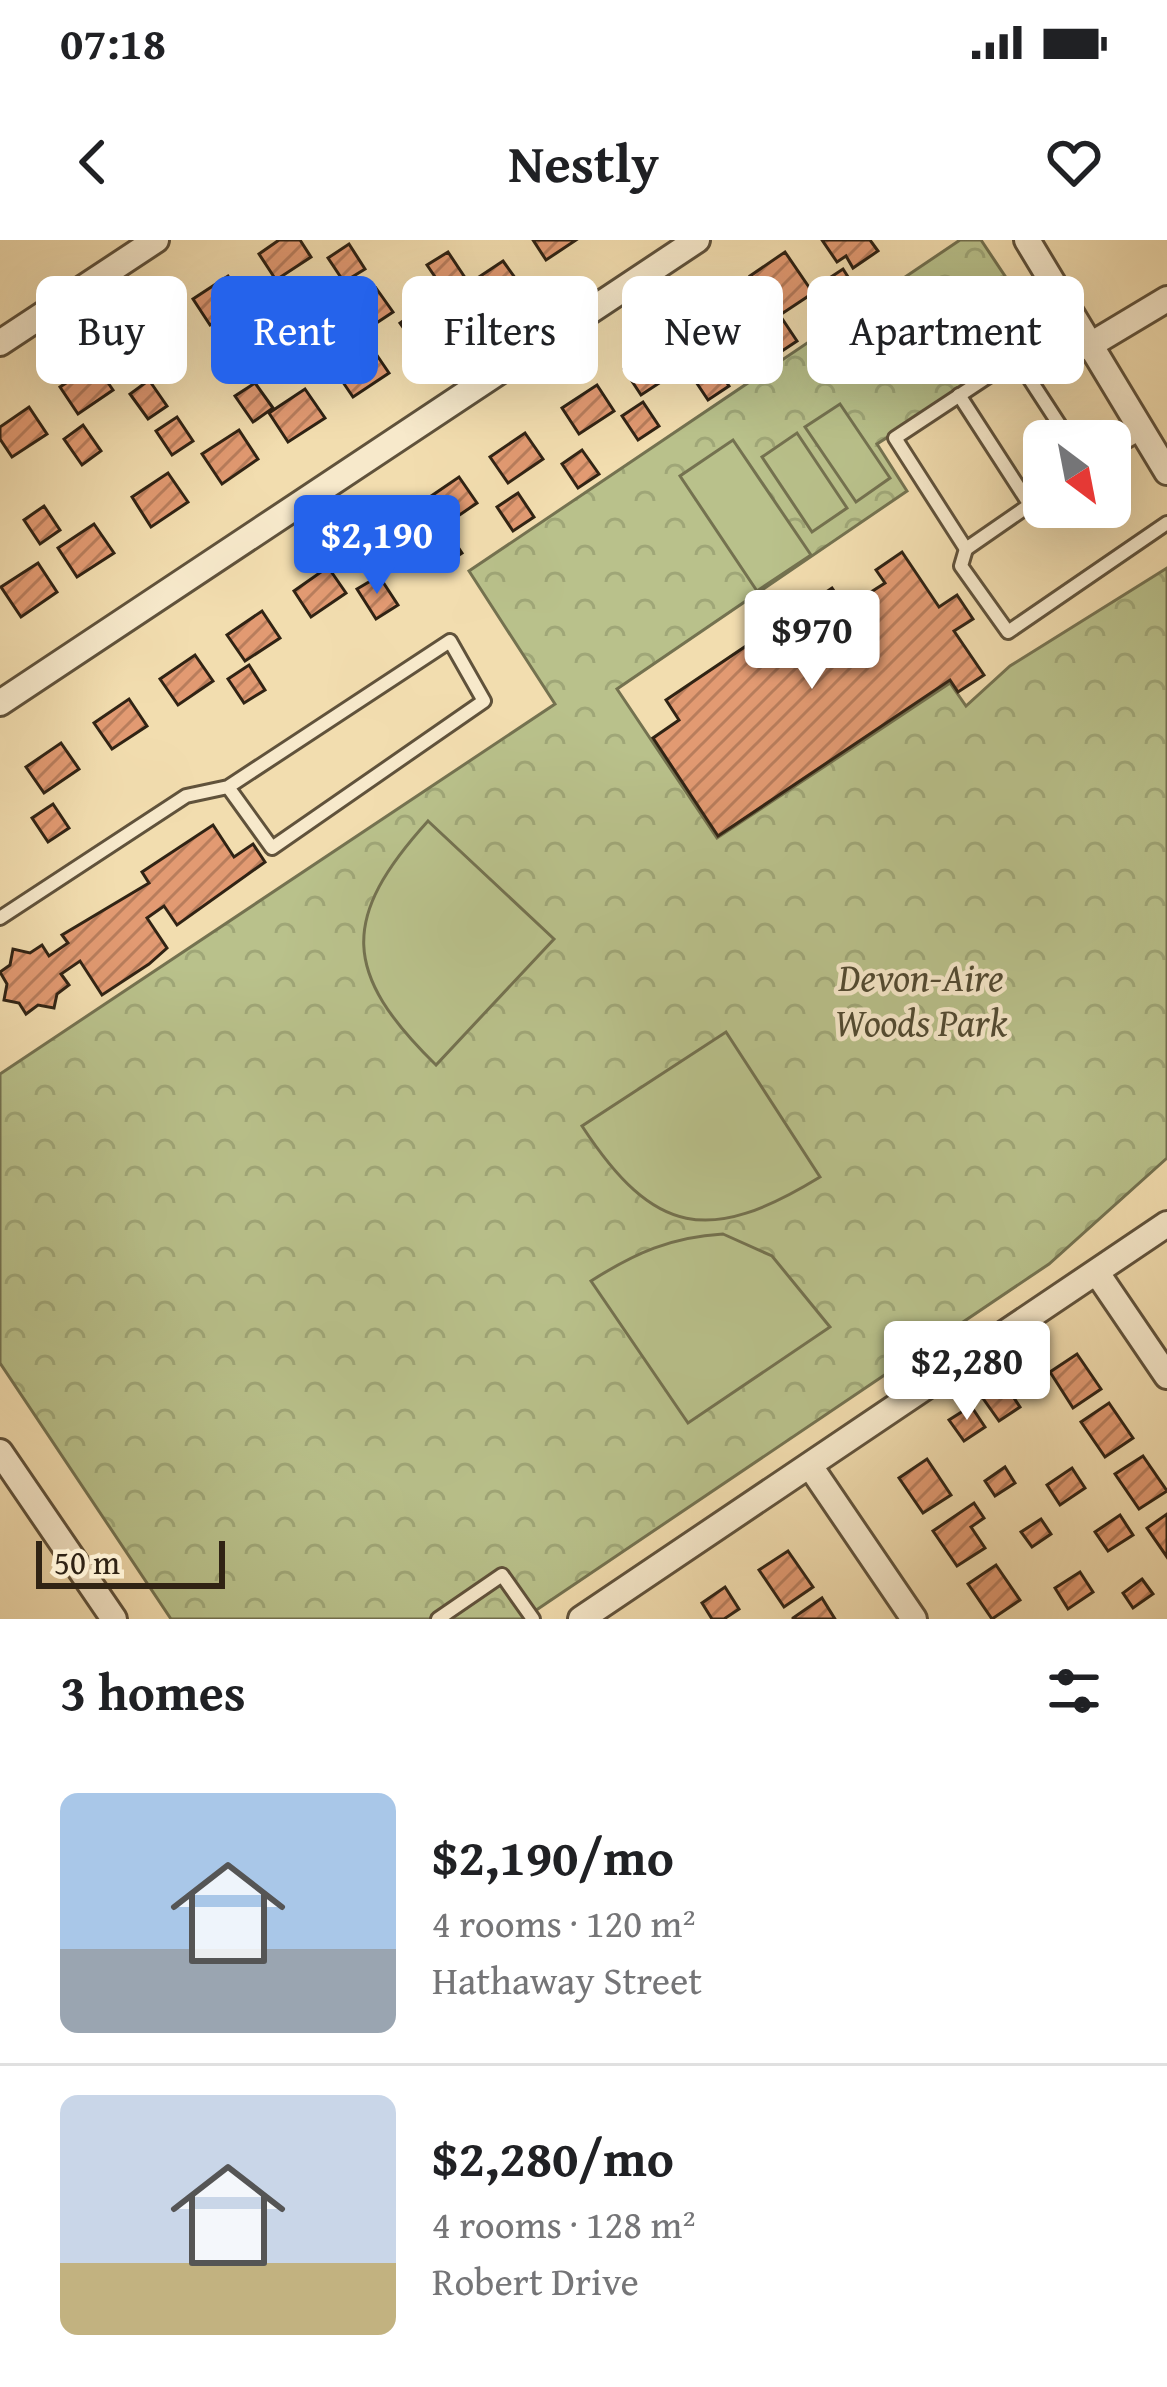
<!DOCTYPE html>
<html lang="en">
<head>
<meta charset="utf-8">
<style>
	:root { --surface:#fff; --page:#f6f6f6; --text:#202124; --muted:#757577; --line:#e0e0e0; --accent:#2563eb }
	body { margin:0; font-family:"Gentium Book Plus",serif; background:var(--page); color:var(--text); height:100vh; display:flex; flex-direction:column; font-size:45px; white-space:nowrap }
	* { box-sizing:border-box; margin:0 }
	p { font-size:39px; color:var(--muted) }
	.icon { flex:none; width:66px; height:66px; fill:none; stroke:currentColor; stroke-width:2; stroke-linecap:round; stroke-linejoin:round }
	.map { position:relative; height:1379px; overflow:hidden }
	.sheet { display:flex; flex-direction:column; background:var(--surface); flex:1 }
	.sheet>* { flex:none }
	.hud { position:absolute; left:36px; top:36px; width:1095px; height:108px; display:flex; gap:24px }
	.needle { width:78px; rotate:148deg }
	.controls { position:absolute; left:1023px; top:180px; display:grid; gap:24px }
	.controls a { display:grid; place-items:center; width:108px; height:108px; border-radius:18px; background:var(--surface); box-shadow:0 12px 48px #0002; font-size:60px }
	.scale { position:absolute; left:36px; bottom:30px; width:189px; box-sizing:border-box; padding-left:12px; border:6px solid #302314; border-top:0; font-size:33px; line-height:42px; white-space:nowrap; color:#302314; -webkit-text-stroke:9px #f7e9cb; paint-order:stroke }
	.price { position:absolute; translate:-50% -102px; padding:0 27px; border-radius:12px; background:#fff; color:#222; font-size:39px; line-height:78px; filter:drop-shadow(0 3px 6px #0008) }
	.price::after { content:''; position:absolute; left:50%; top:72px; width:36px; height:27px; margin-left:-18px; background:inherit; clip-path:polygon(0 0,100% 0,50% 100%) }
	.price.selected { background:var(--accent); color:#fff }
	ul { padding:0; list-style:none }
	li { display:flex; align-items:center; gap:36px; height:300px; padding:0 60px }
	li+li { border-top:3px solid var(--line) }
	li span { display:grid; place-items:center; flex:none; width:336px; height:240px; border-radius:18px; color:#555 }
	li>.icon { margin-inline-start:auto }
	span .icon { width:144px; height:144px; fill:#fffc; stroke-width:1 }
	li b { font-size:51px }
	h2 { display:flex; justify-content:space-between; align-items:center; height:144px; padding:0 60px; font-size:51px }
	.pill { padding:0 42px; border-radius:18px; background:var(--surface); box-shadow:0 12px 48px #0002; font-size:42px; line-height:108px }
	.pill.selected { background:var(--accent); color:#fff }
	.status { display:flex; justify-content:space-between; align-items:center; height:84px; padding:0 60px; background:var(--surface); direction:ltr }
	.status svg { height:33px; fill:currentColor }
	header { display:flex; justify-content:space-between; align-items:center; height:156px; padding:0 60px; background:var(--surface); font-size:54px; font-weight:600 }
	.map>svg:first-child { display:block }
	.forest { fill:url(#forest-crowns); stroke:#747250; stroke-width:3 }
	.pitch { fill:#b9c18b; stroke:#747250; stroke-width:3 }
	.building { fill:url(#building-hatch); stroke:#302314; stroke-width:3 }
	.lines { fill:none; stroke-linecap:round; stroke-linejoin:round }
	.service-casing { stroke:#60523b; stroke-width:18 }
	.minor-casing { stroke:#60523b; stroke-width:30 }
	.service { stroke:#f7e9cb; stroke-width:12 }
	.minor { stroke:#f7e9cb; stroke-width:24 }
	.labels { text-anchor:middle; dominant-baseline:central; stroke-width:9; stroke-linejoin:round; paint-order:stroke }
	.park-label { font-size:39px; font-style:italic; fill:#524a32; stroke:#f7e9cb }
</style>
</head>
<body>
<div class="status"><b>07:18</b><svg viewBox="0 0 49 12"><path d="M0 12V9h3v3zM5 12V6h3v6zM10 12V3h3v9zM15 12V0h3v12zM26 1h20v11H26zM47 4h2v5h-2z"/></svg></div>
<header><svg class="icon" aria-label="back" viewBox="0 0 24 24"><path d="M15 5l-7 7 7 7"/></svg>Nestly<svg class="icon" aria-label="heart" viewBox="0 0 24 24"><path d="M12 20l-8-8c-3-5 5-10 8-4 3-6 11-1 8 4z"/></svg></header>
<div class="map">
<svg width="1167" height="1379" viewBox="0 0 1167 1379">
	<defs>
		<pattern id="forest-crowns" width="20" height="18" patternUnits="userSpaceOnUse" patternTransform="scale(3)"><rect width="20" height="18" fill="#b9c18b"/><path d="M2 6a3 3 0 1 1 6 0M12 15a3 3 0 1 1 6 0" fill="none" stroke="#9fa677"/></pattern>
		<pattern id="building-hatch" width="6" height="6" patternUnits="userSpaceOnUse" patternTransform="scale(3)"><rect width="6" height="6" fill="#e29a72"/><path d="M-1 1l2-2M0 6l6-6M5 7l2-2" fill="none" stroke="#b87d5c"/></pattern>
	</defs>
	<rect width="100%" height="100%" fill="#f2ddaf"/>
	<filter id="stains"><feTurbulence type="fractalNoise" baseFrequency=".00167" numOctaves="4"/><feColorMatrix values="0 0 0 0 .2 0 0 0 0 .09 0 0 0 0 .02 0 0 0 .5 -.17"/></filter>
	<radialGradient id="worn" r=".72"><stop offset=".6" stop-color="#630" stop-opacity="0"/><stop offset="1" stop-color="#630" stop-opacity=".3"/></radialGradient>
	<path class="forest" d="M 960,0 L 981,0 L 1045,96 L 877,204 L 907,251 L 617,449 L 717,598 L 950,443 L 966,466 L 1010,426 L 1167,328 L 1167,918 L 1049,1024 L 523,1379 L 171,1379 L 0,1123 L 0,834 L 555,464 L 469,331 Z"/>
	<g class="pitch">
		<path d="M 840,164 L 890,238 L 856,262 L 805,187 Z"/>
		<path d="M 797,193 L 847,268 L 812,292 L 762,217 Z"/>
		<path d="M 733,200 L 811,315 L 757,351 L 680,236 Z"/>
		<path d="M 428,581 L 554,699 L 436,825 C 342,733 340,678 428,581 Z"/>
		<path d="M 726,792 L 820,937 C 709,1005 654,996 582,886 Z"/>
		<path d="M 723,994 L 772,1016 L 830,1087 L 688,1183 L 591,1041 C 635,1013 671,997 723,994 Z"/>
	</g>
	<g class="building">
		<path d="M 279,0 L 300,0 L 311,17 L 276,40 L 259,14 Z"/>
		<path d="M 533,0 L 576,0 L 546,20 Z"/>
		<path d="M 822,0 L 870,0 L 878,11 L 853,28 L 846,16 L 837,22 Z"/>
		<path d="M 349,4 L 365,29 L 344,42 L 328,18 Z"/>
		<path d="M 448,12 L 464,36 L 444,50 L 427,25 Z"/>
		<path d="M 785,12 L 813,53 L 783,73 L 774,59 L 768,63 L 750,36 Z"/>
		<path d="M 503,21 L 521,46 L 484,70 L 467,45 Z"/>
		<path d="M 843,29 L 859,54 L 839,68 L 822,43 Z"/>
		<path d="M 228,36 L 245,62 L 210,85 L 193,59 Z"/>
		<path d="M 376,48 L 393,72 L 372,86 L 356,62 Z"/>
		<path d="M 721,58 L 739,84 L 704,108 L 686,82 Z"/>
		<path d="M 434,59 L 455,89 L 422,114 L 400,83 Z"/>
		<path d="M 781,77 L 797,101 L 776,115 L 760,91 Z"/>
		<path d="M 161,80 L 179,106 L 144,129 L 126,103 Z"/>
		<path d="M 310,92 L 327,116 L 306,130 L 290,106 Z"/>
		<path d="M 659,106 L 676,132 L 641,155 L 624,129 Z"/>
		<path d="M 372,108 L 389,133 L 353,157 L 336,132 Z"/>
		<path d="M 713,122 L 729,146 L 708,160 L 692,136 Z"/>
		<path d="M 95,124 L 113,150 L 78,174 L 60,147 Z"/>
		<path d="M 149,140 L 167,166 L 148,179 L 130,154 Z"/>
		<path d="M 255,143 L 273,168 L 253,182 L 235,156 Z"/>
		<path d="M 597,145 L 614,171 L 579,194 L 562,168 Z"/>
		<path d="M 305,149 L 325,178 L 288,202 L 269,173 Z"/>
		<path d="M 643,162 L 659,186 L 638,200 L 622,176 Z"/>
		<path d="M 29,167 L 47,194 L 12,217 L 0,199 L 0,187 Z"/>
		<path d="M 177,177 L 193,201 L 172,215 L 156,191 Z"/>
		<path d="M 83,185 L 101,211 L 82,225 L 64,199 Z"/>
		<path d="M 239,190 L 258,219 L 222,244 L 202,214 Z"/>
		<path d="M 525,193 L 543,219 L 508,243 L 490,217 Z"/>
		<path d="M 582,210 L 599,234 L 578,248 L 562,224 Z"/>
		<path d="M 168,233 L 188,262 L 151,287 L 132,257 Z"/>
		<path d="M 459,237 L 477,263 L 442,287 L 424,261 Z"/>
		<path d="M 518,253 L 534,277 L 513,291 L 497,267 Z"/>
		<path d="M 44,266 L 60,290 L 40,304 L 24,280 Z"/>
		<path d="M 393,283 L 410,309 L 375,332 L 358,306 Z"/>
		<path d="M 94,284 L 114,313 L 77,337 L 58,308 Z"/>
		<path d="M 446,289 L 462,313 L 441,327 L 426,303 Z"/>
		<path d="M 902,312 L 939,367 L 957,355 L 973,379 L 954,391 L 984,435 L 958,452 L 950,440 L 718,596 L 653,498 L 679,480 L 666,460 L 832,348 L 846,368 L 885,343 L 876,330 Z"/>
		<path d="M 38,323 L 57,352 L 21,377 L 1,347 Z"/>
		<path d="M 328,327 L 346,353 L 311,377 L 294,351 Z"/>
		<path d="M 379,336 L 398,365 L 376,379 L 357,349 Z"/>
		<path d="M 262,371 L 280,398 L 245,421 L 227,395 Z"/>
		<path d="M 195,415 L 213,441 L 178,465 L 160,439 Z"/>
		<path d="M 249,425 L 265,450 L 244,463 L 228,439 Z"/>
		<path d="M 129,459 L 147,486 L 112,509 L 94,483 Z"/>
		<path d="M 61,503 L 79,529 L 44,553 L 26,527 Z"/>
		<path d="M 53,564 L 69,588 L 48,602 L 32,578 Z"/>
		<path d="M 213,585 L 234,617 L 253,604 L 265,622 L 177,685 L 164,666 L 147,678 L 167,708 L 149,724 L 102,755 L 80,721 L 61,734 L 69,745 L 57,754 L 54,768 L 38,765 L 26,774 L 19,763 L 4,760 L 7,744 L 0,732 L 10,725 L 13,709 L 30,713 L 42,705 L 49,716 L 68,703 L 62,695 L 149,643 L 142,632 Z"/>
		<path d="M 1077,1114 L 1101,1149 L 1073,1168 L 1050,1132 Z"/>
		<path d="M 1004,1143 L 1020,1167 L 999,1181 L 982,1157 Z"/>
		<path d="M 1109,1163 L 1133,1198 L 1105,1217 L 1081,1182 Z"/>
		<path d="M 971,1166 L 985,1187 L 964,1201 L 949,1180 Z"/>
		<path d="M 1143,1216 L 1167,1251 L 1139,1269 L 1115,1234 Z"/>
		<path d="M 927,1219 L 951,1255 L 923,1273 L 899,1238 Z"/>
		<path d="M 1005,1227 L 1015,1243 L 995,1256 L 985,1241 Z"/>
		<path d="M 1072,1228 L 1085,1248 L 1060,1265 L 1047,1245 Z"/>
		<path d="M 974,1263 L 984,1278 L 971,1287 L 985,1308 L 957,1326 L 933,1291 Z"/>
		<path d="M 1167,1274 L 1167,1317 L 1147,1288 Z"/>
		<path d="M 1120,1275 L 1133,1295 L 1108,1311 L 1095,1292 Z"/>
		<path d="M 1041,1279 L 1051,1294 L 1032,1307 L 1021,1292 Z"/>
		<path d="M 788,1311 L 813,1347 L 784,1367 L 759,1330 Z"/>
		<path d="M 996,1325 L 1020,1360 L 992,1379 L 968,1344 Z"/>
		<path d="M 1080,1332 L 1093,1352 L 1068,1369 L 1055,1348 Z"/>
		<path d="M 1142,1339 L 1153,1354 L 1133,1368 L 1123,1353 Z"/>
		<path d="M 725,1347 L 739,1369 L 724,1379 L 712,1379 L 702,1363 Z"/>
		<path d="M 822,1358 L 835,1379 L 793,1379 L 793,1378 Z"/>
	</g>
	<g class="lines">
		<g class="service-casing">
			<g id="service">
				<path d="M 959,155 L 1030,265"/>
				<path d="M 1110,211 L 1141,193"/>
				<path d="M 1044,255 L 966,309 L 895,198 L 1016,118 L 1070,201"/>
				<path d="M 966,309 L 961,326 L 1008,392 L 1167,283"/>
				<path d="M 0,678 L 186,556 L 228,547 L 450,401 L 484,461 L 272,608 L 228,547"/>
				<path d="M 438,1379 L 502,1335 L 533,1379"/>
			</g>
		</g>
		<g class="minor-casing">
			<g id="minor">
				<path d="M 1027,0 L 1167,232"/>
				<path d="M 0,103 L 156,0"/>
				<path d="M 1087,107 L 1167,59"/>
				<path d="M 0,463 L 697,0"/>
				<path d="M 1097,1033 L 1167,1136"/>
				<path d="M 0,1212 L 114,1379"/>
				<path d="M 810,1226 L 914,1379"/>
				<path d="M 581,1379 L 1167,984"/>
			</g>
		</g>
		<use href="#service" class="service"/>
		<use href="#minor" class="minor"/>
	</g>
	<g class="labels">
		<g class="park-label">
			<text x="921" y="736">Devon-Aire<tspan x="921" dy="45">Woods Park</tspan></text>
		</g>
	</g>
	<rect width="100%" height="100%" filter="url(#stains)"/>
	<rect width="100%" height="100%" fill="url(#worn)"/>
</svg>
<div class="controls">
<a><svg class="needle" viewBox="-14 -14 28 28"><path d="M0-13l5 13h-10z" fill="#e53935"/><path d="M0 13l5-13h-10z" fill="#757577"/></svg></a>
</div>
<div class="scale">50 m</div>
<b class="price selected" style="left:377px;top:357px">$2,190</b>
<b class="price" style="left:812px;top:452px">$970</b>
<b class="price" style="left:967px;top:1183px">$2,280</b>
<div class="hud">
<a class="pill">Buy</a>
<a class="pill selected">Rent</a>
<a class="pill">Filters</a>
<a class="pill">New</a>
<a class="pill">Apartment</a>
</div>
</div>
<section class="sheet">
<h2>3 homes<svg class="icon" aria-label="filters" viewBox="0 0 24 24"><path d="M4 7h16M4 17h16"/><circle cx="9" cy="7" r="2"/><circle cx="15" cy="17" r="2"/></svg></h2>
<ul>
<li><span style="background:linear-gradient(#a9c7e8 65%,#9aa5b1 0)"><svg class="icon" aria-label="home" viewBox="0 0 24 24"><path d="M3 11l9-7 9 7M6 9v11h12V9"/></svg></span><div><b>$2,190/mo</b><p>4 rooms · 120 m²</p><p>Hathaway Street</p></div></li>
<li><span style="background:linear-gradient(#c9d6e8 70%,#c2b280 0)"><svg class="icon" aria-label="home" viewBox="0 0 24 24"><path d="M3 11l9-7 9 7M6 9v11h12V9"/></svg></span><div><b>$2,280/mo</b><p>4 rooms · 128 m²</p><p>Robert Drive</p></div></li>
</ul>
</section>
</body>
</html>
